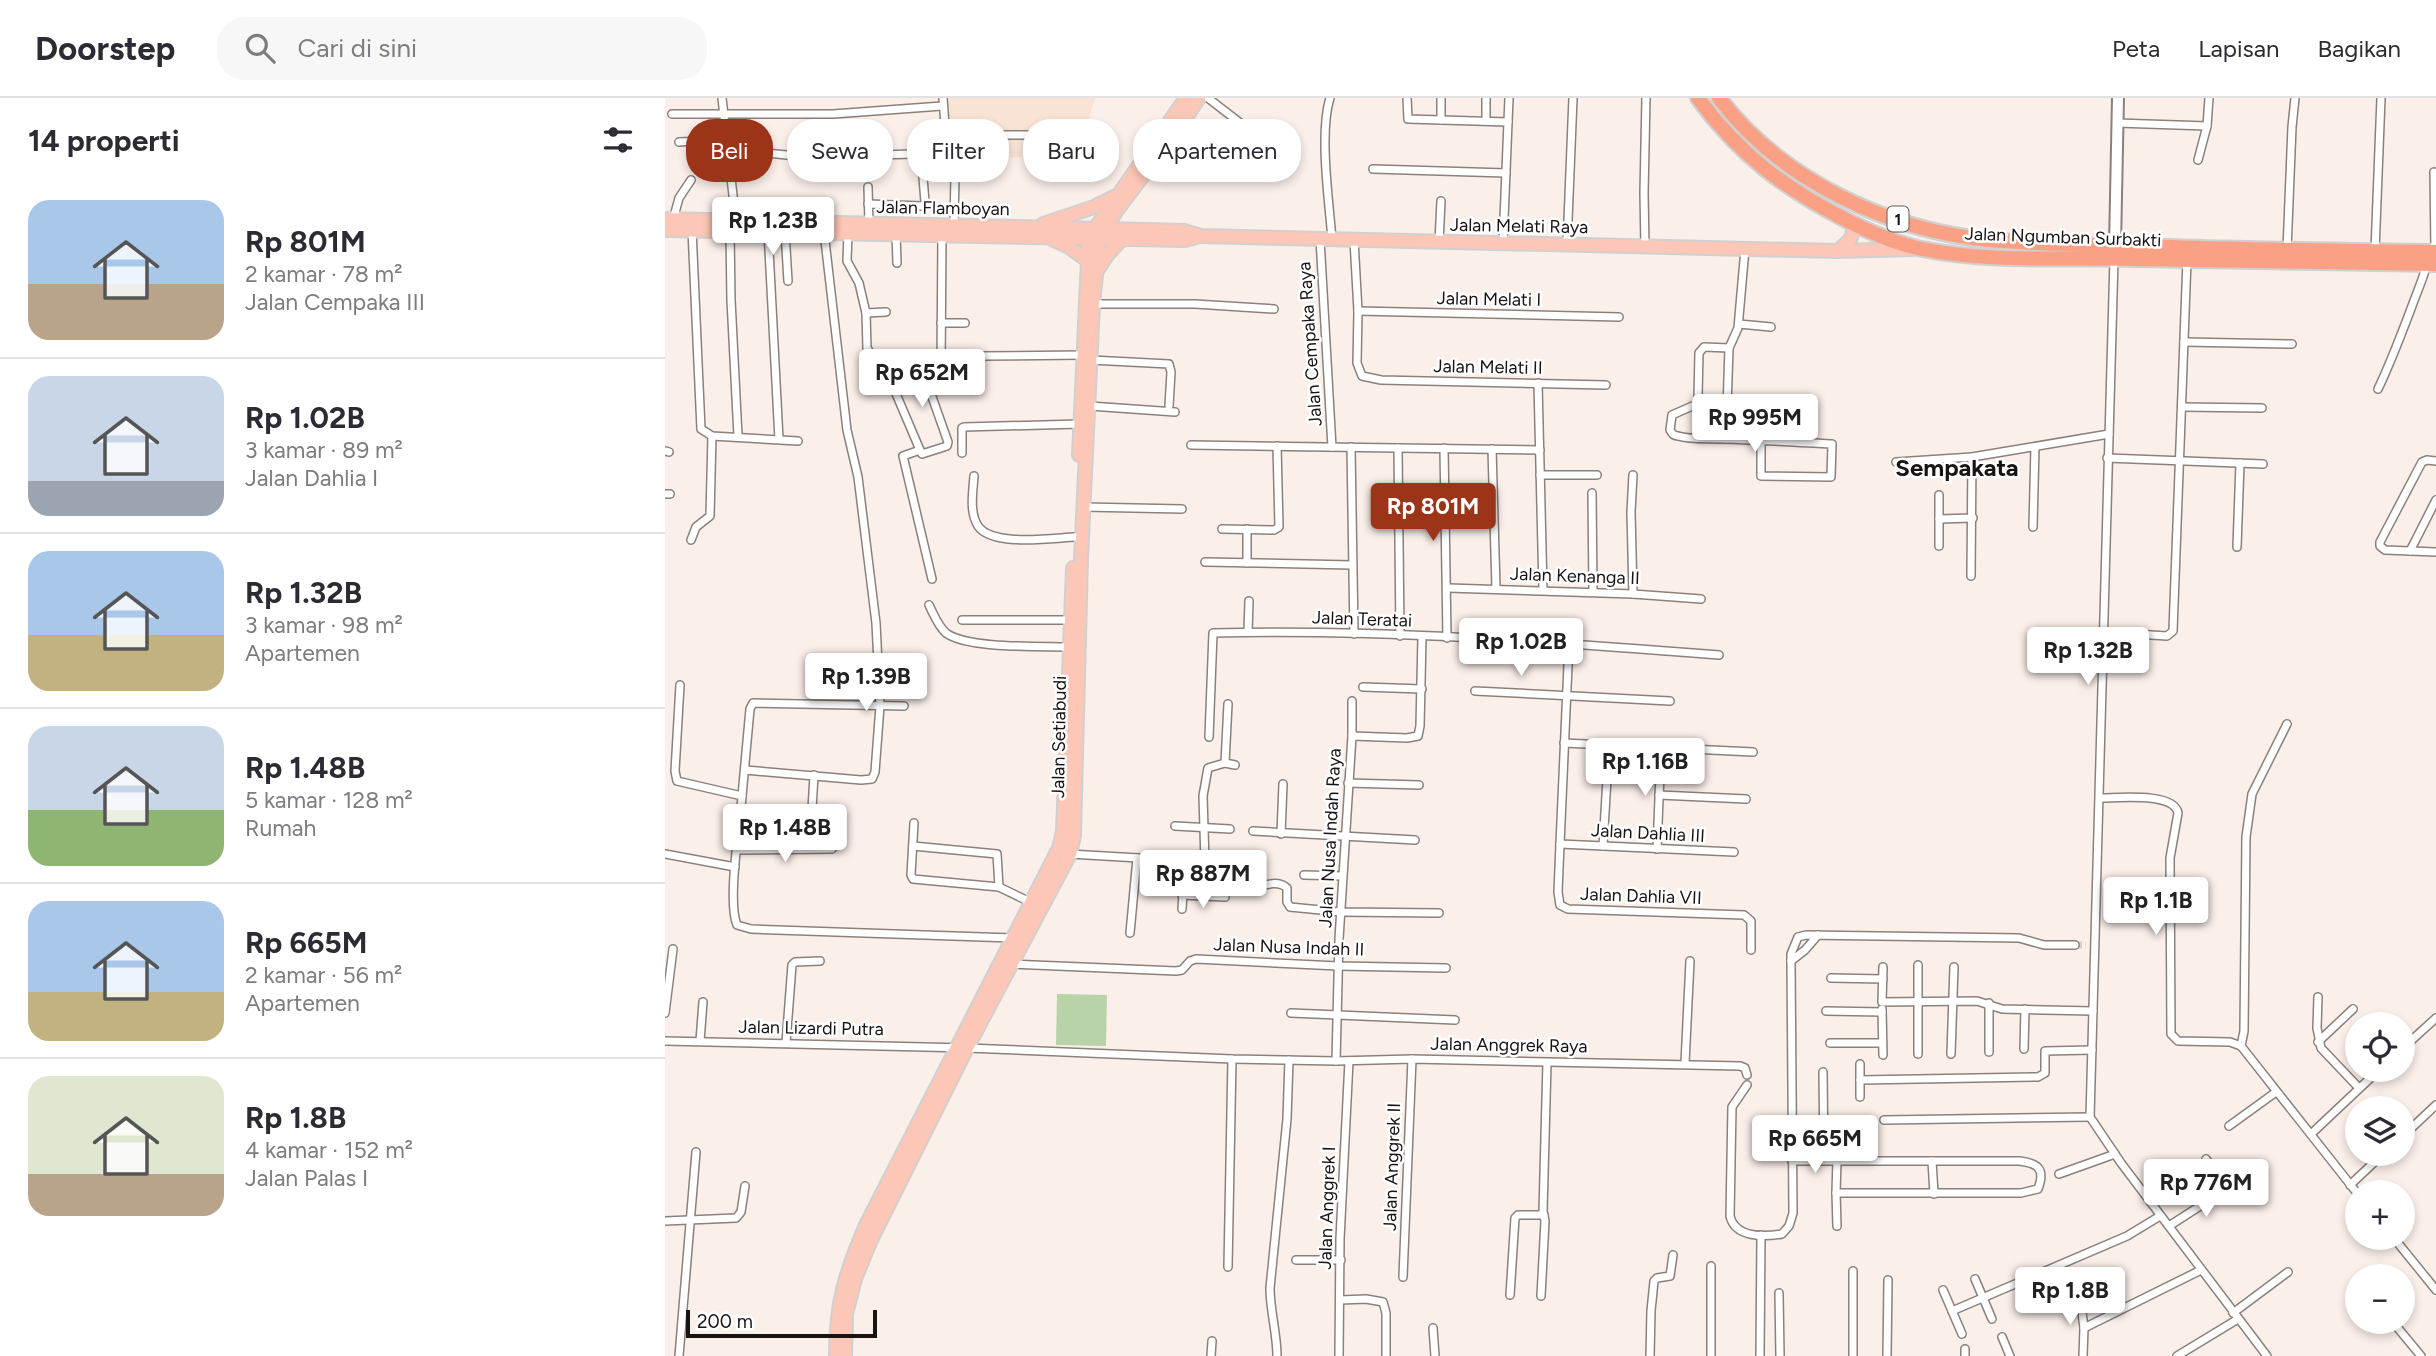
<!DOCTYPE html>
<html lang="id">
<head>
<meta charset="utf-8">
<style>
	:root { --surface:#fff; --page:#f7f7f7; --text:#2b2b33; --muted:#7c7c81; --line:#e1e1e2; --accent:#9c3419 }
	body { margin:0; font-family:Figtree,sans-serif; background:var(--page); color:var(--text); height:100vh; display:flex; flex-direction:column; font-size:26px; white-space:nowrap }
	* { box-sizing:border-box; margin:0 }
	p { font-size:23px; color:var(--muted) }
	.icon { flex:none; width:38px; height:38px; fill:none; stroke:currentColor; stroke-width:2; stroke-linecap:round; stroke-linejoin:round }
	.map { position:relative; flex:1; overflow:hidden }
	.panel { display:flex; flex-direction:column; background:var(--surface); width:665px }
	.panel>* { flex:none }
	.guide { position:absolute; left:21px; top:21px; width:665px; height:63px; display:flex; gap:14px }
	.fabs { position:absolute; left:1680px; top:914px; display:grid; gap:14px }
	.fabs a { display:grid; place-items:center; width:70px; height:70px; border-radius:50%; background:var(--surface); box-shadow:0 4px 10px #0003; font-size:35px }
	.scale { position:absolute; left:21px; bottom:18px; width:191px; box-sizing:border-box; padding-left:7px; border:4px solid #181413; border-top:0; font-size:19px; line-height:24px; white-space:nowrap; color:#181413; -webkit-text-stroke:5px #fff; paint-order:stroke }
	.price { position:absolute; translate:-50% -60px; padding:0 16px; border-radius:7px; background:#fff; color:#222; font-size:23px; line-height:46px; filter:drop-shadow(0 2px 4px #0008) }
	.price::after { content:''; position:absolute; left:50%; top:42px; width:21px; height:16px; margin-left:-10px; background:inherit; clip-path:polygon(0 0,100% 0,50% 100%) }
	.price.on { background:var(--accent); color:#fff }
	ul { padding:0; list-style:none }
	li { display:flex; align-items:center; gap:21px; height:175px; padding:0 28px }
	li+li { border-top:2px solid var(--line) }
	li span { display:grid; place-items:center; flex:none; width:196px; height:140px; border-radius:21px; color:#555 }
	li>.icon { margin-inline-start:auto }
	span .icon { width:84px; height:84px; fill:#fffc; stroke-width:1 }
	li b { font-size:30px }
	h2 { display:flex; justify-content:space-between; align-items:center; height:84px; padding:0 28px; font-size:30px }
	.tag { padding:0 24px; border-radius:28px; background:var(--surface); box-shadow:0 4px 10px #0003; font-size:24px; line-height:63px }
	.tag.on { background:var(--accent); color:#fff }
	header { display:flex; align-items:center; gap:42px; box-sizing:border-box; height:98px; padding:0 35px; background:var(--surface); border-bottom:2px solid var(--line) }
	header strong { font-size:33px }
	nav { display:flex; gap:38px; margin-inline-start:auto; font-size:24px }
	.search { width:490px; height:63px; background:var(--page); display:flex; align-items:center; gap:18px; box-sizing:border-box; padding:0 24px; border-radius:28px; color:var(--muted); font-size:26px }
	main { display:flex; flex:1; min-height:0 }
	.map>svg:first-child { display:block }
	.education { fill:#f8e3d5 }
	.green { fill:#b7d3a7 }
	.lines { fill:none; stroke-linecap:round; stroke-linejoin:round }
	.street-tunnel { stroke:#d9ceca; stroke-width:7; stroke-dasharray:7 3.5; stroke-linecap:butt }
	.street-casing { stroke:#8b817c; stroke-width:10 }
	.secondary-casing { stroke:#8b817c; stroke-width:14 }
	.primary-casing { stroke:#d1d0d0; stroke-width:16 }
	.highway-casing { stroke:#d1d0d0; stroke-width:18 }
	.street { stroke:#fff; stroke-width:7 }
	.secondary { stroke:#fff; stroke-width:10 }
	.primary { stroke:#fcc7b6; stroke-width:12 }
	.highway { stroke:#faa185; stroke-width:14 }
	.labels { text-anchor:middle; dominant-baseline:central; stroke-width:5; stroke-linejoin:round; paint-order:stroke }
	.shield { fill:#fff; stroke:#5d5a5a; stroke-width:2 }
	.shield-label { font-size:16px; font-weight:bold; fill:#181413 }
	.street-label { font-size:18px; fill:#181413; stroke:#fff }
	.district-label { font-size:24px; font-weight:bold; fill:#181413; stroke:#fff }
</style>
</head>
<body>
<header>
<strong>Doorstep</strong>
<div class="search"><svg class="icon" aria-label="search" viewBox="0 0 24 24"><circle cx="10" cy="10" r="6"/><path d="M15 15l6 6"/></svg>Cari di sini</div>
<nav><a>Peta</a><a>Lapisan</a><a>Bagikan</a></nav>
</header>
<main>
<section class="panel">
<h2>14 properti<svg class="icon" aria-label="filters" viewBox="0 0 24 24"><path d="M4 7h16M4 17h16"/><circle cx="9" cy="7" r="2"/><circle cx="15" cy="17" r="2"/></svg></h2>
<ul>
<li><span style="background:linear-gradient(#a9c7e8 60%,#b9a48a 0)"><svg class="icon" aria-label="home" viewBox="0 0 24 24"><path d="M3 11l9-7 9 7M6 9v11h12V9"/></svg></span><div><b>Rp 801M</b><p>2 kamar · 78 m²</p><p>Jalan Cempaka III</p></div></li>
<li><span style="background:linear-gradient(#c9d6e8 75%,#9aa5b1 0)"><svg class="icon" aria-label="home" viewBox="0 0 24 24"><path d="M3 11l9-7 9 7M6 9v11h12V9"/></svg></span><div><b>Rp 1.02B</b><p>3 kamar · 89 m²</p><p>Jalan Dahlia I</p></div></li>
<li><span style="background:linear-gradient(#a9c7e8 60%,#c2b280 0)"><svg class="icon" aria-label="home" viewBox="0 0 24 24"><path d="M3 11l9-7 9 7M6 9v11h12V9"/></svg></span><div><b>Rp 1.32B</b><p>3 kamar · 98 m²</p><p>Apartemen</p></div></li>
<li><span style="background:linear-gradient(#c9d6e8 60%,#8fb573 0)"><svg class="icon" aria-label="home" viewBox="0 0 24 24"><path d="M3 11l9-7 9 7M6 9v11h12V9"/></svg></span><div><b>Rp 1.48B</b><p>5 kamar · 128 m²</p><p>Rumah</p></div></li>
<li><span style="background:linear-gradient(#a9c7e8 65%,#c2b280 0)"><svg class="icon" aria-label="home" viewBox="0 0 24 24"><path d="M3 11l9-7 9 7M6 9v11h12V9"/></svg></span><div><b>Rp 665M</b><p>2 kamar · 56 m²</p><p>Apartemen</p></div></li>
<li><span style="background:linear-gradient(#dfe7d0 70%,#b9a48a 0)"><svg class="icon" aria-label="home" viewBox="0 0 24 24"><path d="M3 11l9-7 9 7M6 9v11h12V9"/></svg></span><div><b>Rp 1.8B</b><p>4 kamar · 152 m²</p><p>Jalan Palas I</p></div></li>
</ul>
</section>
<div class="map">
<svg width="1771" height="1258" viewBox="0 0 1771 1258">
	<rect width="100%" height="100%" fill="#fbefea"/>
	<path class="education" d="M 278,0 L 430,0 L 412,61 L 324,59 L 322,32 L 277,31 Z"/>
	<path class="green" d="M 392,896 L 442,897 L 441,948 L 391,947 Z"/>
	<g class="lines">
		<path class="street-tunnel" d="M 1410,847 L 1421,847"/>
		<g class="street-casing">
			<g id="street">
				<path d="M 57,0 L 71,124"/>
				<path d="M 278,0 L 282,55 L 290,77 L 289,127"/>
				<path d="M 543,0 L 610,52"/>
				<path d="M 665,0 C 654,35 664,103 667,141"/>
				<path d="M 742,0 L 743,21 L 843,24"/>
				<path d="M 821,0 L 821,23"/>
				<path d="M 7,16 L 168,16 L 277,8"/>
				<path d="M 776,22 L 776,0"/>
				<path d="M 1452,25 L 1542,28 L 1544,0"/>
				<path d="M 280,37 L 396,37"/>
				<path d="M 14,44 C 32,42 46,45 63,44"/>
				<path d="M 64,51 L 151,60"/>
				<path d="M 214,57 L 282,55"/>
				<path d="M 1533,62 L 1542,28"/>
				<path d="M 708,71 L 841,75"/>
				<path d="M 1769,74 L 1770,153"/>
				<path d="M 290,77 L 314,76"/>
				<path d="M 203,89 L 204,126"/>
				<path d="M 203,106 L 258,108 L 260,104 L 256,55"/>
				<path d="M 8,122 L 14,100 L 26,82"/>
				<path d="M 27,132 L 36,331 L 47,338 L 133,343"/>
				<path d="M 65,133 L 66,202 L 73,338"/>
				<path d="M 103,133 L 114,341"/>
				<path d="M 120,134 L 123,183"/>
				<path d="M 183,135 L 182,163 L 194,185 L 201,215 L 202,250 L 229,291 L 255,352 L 238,358 L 267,481"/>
				<path d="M 231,136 L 232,165"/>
				<path d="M 655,141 L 667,349"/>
				<path d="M 689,142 L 693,213 L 692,265 L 697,278 L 716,282 L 941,287"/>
				<path d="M 774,144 L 776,103"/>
				<path d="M 838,145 L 844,0"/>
				<path d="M 902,147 L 908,0"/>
				<path d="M 980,149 L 979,95 L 981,0"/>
				<path d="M 1622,152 L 1627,29 L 1630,0"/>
				<path d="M 1710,153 L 1716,0"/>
				<path d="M 1449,161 L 1425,1019 L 1456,1065 L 1602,1258"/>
				<path d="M 428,206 L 530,206 L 609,211"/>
				<path d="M 693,213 L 954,219"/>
				<path d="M 201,215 L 221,214"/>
				<path d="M 276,225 L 300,225"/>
				<path d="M 1074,226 L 1106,229"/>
				<path d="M 1519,244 L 1627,246"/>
				<path d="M 426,262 L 504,266 L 506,274 L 504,308"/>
				<path d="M 276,271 L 277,137"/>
				<path d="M 873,285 L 878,492"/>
				<path d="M 311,286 L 311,262 L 317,258 L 418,257"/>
				<path d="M 229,291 L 260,279 L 283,344 L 282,348 L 257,356 L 255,352"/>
				<path d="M 1713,291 C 1726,264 1736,237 1747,208 C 1752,194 1758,181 1762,166"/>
				<path d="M 1032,306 L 1007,317 L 1005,332 C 1008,336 1007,337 1013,338 C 1026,342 1043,340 1057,341 C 1094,342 1130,344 1167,346 L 1166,379 L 1096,378 L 1096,342"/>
				<path d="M 425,308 L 510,314"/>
				<path d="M 1517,309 L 1597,310"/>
				<path d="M 1032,340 L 1034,255 L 1039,249 L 1064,250"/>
				<path d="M 1061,341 L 1064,250 L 1073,230 L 1080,151"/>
				<path d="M 526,347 L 875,352"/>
				<path d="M 686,349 L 689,536"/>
				<path d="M 733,350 L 735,538"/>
				<path d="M 779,350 L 782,540"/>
				<path d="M 827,351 L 831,490"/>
				<path d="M 0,353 L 4,354"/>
				<path d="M 297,355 L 297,330 L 299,329 L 415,326"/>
				<path d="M 1442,360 L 1598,366"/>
				<path d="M 1771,363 L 1762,362 L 1757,364 L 1715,444 L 1715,448 L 1720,452 L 1771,454"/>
				<path d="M 1231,364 L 1307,359 L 1444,336"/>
				<path d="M 875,377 L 932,377"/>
				<path d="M 309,378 C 308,393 304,414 313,428 C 327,449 387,440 410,439"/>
				<path d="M 927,395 L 928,494"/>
				<path d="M 0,396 L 5,396"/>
				<path d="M 1274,397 L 1274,448"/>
				<path d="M 419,409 L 517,411"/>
				<path d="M 1274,421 L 1308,420"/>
				<path d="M 1368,429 L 1370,349"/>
				<path d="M 557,431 L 609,432 L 614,429 L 612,348"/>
				<path d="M 582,431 L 582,465"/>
				<path d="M 26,442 L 31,429 L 45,418 L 47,338"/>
				<path d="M 1572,449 L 1575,365"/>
				<path d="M 1745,453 L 1771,402"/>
				<path d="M 540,464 L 687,467"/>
				<path d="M 1306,478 L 1307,359"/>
				<path d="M 783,490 L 968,496 L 1036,501"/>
				<path d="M 968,496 L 966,414 L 968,377"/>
				<path d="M 264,507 C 269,517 273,528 281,535 C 302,551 377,548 405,549"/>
				<path d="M 297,522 L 406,522"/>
				<path d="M 583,534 L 584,503"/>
				<path d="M 1438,534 L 1502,538 L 1508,533 L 1522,162"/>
				<path d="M 904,545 L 895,746 L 893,794 L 895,807 L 903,811 L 1079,817 L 1086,823 L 1086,852"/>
				<path d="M 15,587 L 10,673 L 12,683 L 77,698 C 75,727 62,803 72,827 L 86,831 L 347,840"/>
				<path d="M 698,589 L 757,591"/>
				<path d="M 810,593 L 1005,603"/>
				<path d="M 687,638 L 742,640 L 753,638 L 755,628 L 757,539"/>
				<path d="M 544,639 L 548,535 C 716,531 886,544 1054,557"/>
				<path d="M 899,645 L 1088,654"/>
				<path d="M 560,665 L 563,606"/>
				<path d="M 80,672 L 196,682 L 207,681 L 210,674 L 215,608 L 211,525 L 193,379 L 182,332 L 159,134"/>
				<path d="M 683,685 L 754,687"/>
				<path d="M 994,697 L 1081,701"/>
				<path d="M 77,698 L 85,611 L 88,605 L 239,608"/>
				<path d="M 1435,700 C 1453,700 1509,694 1513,715 L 1505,760 L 1506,936 L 1513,943 L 1565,944 L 1576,948 L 1692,1095"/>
				<path d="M 147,711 L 149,677"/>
				<path d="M 249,725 L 246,777 L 248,781 L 334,789 L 367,805"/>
				<path d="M 510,728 L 565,731"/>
				<path d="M 588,733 L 750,742"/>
				<path d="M 616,736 L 618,686"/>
				<path d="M 895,746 L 1069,754"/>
				<path d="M 248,748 L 332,756 L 334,789"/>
				<path d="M 938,748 L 944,647"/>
				<path d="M 992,751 L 996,650"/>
				<path d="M 72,752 L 167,751"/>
				<path d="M 0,756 L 70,769"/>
				<path d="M 405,756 L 559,765"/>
				<path d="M 540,764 L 538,698 L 543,670 L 560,665 L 570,667"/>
				<path d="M 639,777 L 677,778"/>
				<path d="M 585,791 C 597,788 612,781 622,790 L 622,804 L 625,809 L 676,814 L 774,815"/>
				<path d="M 517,797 L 560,799"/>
				<path d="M 517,811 L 520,763"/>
				<path d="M 465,835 L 472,760"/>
				<path d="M 1126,863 L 1140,852 L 1153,837"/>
				<path d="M 346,866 L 511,873 L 517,872 L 525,863 L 531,861 L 673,868 L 781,870"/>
				<path d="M 1218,869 L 1217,904 L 1312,903 L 1337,911 L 1428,913"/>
				<path d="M 1166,880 L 1218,881"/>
				<path d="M 1653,899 L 1652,930 L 1656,950 L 1694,990"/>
				<path d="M 1324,905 L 1324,954"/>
				<path d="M 1217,911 L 1218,957"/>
				<path d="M 1161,913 L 1217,914"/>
				<path d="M 0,915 L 8,851"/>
				<path d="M 626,915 L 790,922"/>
				<path d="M 0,943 L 302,950 L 567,961 L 671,963 L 747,961 L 1075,968 L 1080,970 L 1082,977"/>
				<path d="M 35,943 L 38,904"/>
				<path d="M 1653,944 L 1688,911"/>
				<path d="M 121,945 L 127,867 L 130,864 L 155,863"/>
				<path d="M 1165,945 L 1217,945"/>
				<path d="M 1576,948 L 1579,933 L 1581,739 L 1587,696 L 1622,626"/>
				<path d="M 1738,950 L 1771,920"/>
				<path d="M 1359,951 L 1360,911"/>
				<path d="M 1253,956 L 1253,867"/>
				<path d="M 1286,956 L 1289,869"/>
				<path d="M 671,963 L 674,841 L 687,638 L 687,603"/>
				<path d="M 1020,965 L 1025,863"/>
				<path d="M 1195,966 L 1195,999"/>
				<path d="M 1158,974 L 1159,1062"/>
				<path d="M 1195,982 L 1373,979 L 1380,975 L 1380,953 L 1427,952"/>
				<path d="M 1082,987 L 1067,1009 L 1065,1118 C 1070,1140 1099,1139 1117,1136 L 1124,1128 L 1128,1115 L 1126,863 L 1126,856 L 1133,839 L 1141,837 L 1354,840 L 1379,847 L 1410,847"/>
				<path d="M 1219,1022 L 1425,1019"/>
				<path d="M 1564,1028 L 1611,994"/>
				<path d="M 1646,1036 L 1715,971"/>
				<path d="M 1738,1038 L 1771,1007"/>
				<path d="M 1127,1063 L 1354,1063 C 1372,1065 1381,1070 1373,1091 L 1356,1095 L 1171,1095 L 1172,1062"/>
				<path d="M 1267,1063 L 1269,1096"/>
				<path d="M 1394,1076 L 1450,1056"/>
				<path d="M 1685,1087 L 1719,1055"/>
				<path d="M 1171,1095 L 1172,1128"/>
				<path d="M 0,1123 L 71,1120 L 76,1114 L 80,1088"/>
				<path d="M 1504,1128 L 1563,1090 L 1541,1061"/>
				<path d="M 1728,1139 L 1771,1192"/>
				<path d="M 631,1162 L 676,1162"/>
				<path d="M 1046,1168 L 1046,1258"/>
				<path d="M 563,1169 L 567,961"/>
				<path d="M 738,1179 L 747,961"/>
				<path d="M 1310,1181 L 1327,1221"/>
				<path d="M 1278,1192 L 1297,1236"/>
				<path d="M 1114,1195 L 1115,1258"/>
				<path d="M 845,1197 L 850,1120 L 853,1117 L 879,1117"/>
				<path d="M 876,1198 L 880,1123 L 878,1113 L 882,965"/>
				<path d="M 1415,1199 L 1419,1230 L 1418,1258"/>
				<path d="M 675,1202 L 701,1201 L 718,1204 L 721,1215 L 721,1258"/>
				<path d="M 1287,1213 L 1462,1138 L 1495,1118"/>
				<path d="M 1568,1215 L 1623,1174"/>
				<path d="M 1727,1223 L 1756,1258"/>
				<path d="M 768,1230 L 770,1258"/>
				<path d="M 1419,1230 L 1536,1172"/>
				<path d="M 1337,1239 L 1345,1258"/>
				<path d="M 1300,1251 L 1300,1258"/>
				<path d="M 14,1258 L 31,1054"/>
				<path d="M 546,1258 L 547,1243"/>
				<path d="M 612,1258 C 612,1235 605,1213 605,1190 L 622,1021 L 624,962"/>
				<path d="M 674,1258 L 675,1141 L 684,963"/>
				<path d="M 985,1258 L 986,1213 L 989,1183 L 992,1180 L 1005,1178 L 1008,1157"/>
				<path d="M 1095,1258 L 1096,1137"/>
				<path d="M 1188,1258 L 1188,1173"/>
				<path d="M 1222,1258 L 1223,1182"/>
				<path d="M 1512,1258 L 1573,1221"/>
			</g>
		</g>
		<g class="secondary-casing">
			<path id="secondary" d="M 1450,148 L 1453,0"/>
		</g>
		<g class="primary-casing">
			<g id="primary">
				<path d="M 0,121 L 439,131 L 519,133 L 535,138 L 1173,153 L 1248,151"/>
				<path d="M 378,126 L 429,109 L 449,99"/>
				<path d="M 0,132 L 520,142 L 535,138"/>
				<path d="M 387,141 L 404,149 L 422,162"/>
				<path d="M 1173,153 L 1185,142 L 1191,126"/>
				<path d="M 432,173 L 443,156 L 458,140"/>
				<path d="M 414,357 L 424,139 L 521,0"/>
				<path d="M 171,1258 C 171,1205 180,1176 201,1127 L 394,750 L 398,734 L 408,470"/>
				<path d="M 180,1258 L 181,1216 L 190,1181 L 205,1144 L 302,950 L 405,756 L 409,737 L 416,461 L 428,206 L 435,139 L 452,112 L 507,40 L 534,0"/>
			</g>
		</g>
		<g class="highway-casing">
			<g id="highway">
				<path d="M 1033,0 C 1074,57 1121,91 1183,123 C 1207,135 1231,146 1257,151 C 1326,165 1399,159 1469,161 C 1570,163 1670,164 1771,166"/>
				<path d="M 1054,0 C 1116,82 1224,133 1325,142 C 1385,147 1445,148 1505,149 C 1594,152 1682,153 1771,154"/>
			</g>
		</g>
		<use href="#street" class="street"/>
		<use href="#secondary" class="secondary"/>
		<use href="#primary" class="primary"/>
		<use href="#highway" class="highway"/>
	</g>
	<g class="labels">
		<rect class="shield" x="1222.5" y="108.5" width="21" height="25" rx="5"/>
		<g class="shield-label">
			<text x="1233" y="121">1</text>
		</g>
		<g class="street-label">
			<text transform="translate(278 110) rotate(1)">Jalan Flamboyan</text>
			<text transform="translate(854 128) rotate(1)">Jalan Melati Raya</text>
			<text transform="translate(1398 139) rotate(2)">Jalan Ngumban Surbakti</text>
			<text transform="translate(824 201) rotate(1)">Jalan Melati I</text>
			<text transform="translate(645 246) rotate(-94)">Jalan Cempaka Raya</text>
			<text transform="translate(823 269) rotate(1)">Jalan Melati II</text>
			<text transform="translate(910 478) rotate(2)">Jalan Kenanga II</text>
			<text transform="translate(697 521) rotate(2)">Jalan Teratai</text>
			<text transform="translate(394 639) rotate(-89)">Jalan Setiabudi</text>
			<text transform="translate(983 735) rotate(3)">Jalan Dahlia III</text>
			<text transform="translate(665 740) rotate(-87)">Jalan Nusa Indah Raya</text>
			<text transform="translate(976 798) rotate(2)">Jalan Dahlia VII</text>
			<text transform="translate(624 849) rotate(2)">Jalan Nusa Indah II</text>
			<text transform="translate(146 930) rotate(1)">Jalan Lizardi Putra</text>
			<text transform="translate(844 947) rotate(1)">Jalan Anggrek Raya</text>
			<text transform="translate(727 1069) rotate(-88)">Jalan Anggrek II</text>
			<text transform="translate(662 1110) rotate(-88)">Jalan Anggrek I</text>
		</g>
		<g class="district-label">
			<text x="1292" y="369">Sempakata</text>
		</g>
	</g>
</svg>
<div class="fabs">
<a><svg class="icon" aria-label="locate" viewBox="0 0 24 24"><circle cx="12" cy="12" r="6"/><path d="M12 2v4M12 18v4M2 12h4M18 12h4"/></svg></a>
<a><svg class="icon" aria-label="layers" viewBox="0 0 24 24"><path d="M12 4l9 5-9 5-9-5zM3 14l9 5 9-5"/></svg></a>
<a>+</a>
<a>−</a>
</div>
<div class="scale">200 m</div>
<b class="price" style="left:108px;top:159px">Rp 1.23B</b>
<b class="price" style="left:257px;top:311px">Rp 652M</b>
<b class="price" style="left:1090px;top:356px">Rp 995M</b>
<b class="price on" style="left:768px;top:445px">Rp 801M</b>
<b class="price" style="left:856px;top:580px">Rp 1.02B</b>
<b class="price" style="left:1423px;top:589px">Rp 1.32B</b>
<b class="price" style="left:201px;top:615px">Rp 1.39B</b>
<b class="price" style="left:980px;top:700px">Rp 1.16B</b>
<b class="price" style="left:120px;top:766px">Rp 1.48B</b>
<b class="price" style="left:538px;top:812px">Rp 887M</b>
<b class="price" style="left:1491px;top:839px">Rp 1.1B</b>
<b class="price" style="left:1150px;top:1077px">Rp 665M</b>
<b class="price" style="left:1541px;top:1121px">Rp 776M</b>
<b class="price" style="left:1405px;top:1229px">Rp 1.8B</b>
<div class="guide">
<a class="tag on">Beli</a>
<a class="tag">Sewa</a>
<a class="tag">Filter</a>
<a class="tag">Baru</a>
<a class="tag">Apartemen</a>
</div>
</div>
</main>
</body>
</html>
